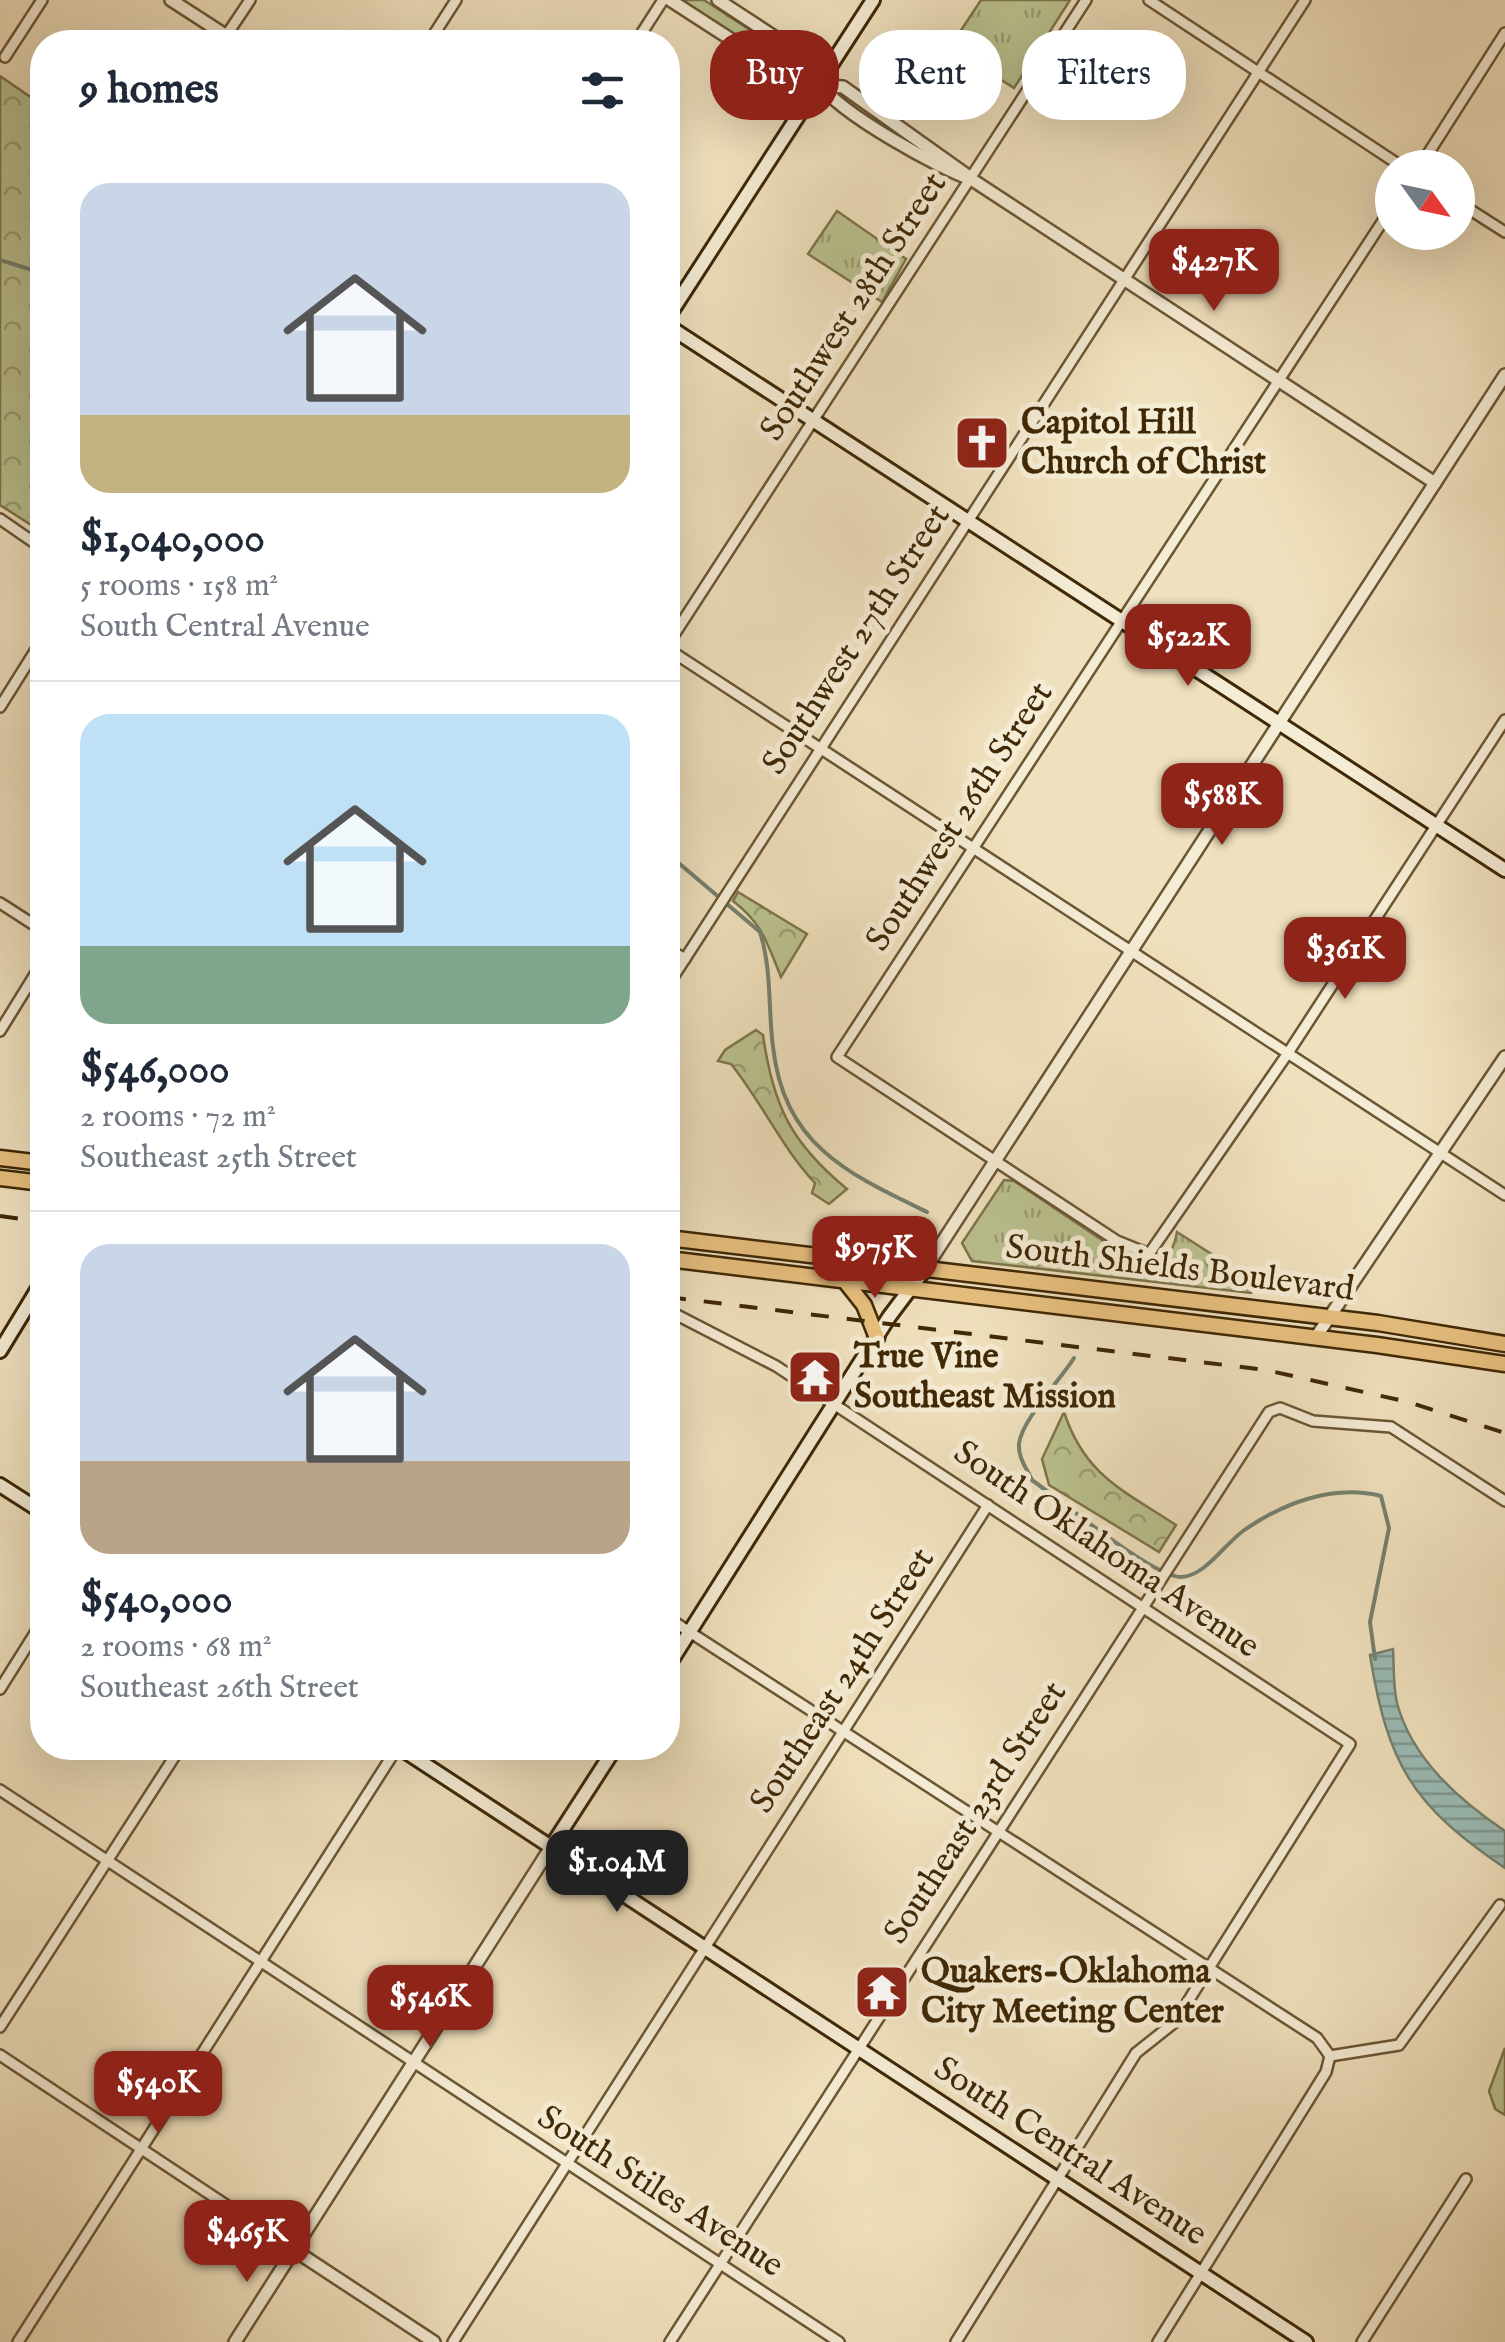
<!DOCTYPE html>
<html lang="en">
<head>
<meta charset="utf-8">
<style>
	:root { --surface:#fff; --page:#f2f2f3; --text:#1f2937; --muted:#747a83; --line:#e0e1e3; --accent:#8f2418 }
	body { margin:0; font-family:"IM FELL English",serif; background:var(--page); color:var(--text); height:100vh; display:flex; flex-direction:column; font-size:38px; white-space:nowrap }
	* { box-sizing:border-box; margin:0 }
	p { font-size:32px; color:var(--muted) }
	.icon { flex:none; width:55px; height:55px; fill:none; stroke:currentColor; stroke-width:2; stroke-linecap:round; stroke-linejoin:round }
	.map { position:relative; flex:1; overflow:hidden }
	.drawer { position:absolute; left:30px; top:30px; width:650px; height:1730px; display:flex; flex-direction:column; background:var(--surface); border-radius:40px; box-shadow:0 10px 40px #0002 }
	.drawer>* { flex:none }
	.top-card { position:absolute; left:710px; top:30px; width:645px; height:90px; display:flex; gap:20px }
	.needle { width:65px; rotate:123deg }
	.controls { position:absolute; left:1375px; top:150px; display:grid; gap:20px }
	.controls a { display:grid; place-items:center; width:100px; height:100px; border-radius:50%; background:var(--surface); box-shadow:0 10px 40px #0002; font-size:50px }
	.price { position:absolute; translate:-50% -85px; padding:0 22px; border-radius:20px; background:var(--accent); color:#fff; font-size:32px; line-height:65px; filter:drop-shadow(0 2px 5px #0008) }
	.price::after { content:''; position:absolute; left:50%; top:60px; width:30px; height:22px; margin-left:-15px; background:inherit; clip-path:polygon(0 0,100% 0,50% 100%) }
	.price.current { background:#222; color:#fff }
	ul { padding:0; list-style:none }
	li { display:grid; align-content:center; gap:20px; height:530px; padding:0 50px }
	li+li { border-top:2px solid var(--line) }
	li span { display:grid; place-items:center; height:310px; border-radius:30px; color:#555 }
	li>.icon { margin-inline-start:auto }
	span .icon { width:180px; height:180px; fill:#fffc; stroke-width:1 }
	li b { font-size:42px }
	h2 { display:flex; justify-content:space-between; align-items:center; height:120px; padding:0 50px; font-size:42px }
	.chip { padding:0 35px; border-radius:40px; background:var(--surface); box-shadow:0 10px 40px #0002; font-size:35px; line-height:90px }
	.chip.current { background:var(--accent); color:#fff }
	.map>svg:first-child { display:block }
	.grass { fill:url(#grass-tufts); stroke:#7d754a; stroke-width:2.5 }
	.forest { fill:url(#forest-crowns); stroke:#7d754a; stroke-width:2.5 }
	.water { fill:url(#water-rules); stroke:#76816f; stroke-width:2.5 }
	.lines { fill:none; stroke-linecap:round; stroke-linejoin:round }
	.stream { stroke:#76816f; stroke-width:4 }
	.minor-casing { stroke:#6b5633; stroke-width:14 }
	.tertiary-casing { stroke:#6b5633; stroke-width:16 }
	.secondary-casing { stroke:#3f2805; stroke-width:18 }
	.primary-casing { stroke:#3f2805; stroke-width:19 }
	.minor { stroke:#f5ecd5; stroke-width:9 }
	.tertiary { stroke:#f5ecd5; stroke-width:11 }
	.secondary { stroke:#f5ecd5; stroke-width:12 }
	.primary { stroke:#e8c07f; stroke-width:14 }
	.rail { stroke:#3f2805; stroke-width:4; stroke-dasharray:18 18; stroke-linecap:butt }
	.labels { text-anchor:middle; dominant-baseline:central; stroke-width:10; stroke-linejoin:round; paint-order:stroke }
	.street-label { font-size:35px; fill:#3f2805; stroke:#f5ecd5 }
	.poi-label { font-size:35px; font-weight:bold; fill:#3f2805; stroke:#f5ecd5; text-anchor:start }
</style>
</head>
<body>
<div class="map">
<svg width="1505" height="2342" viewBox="0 0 1505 2342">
	<defs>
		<pattern id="grass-tufts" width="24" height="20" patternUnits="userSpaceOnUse" patternTransform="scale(2.5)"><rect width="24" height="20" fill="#bbc290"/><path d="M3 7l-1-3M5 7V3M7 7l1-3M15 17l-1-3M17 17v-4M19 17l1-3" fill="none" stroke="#999e74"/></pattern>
		<pattern id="forest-crowns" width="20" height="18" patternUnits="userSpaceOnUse" patternTransform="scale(2.5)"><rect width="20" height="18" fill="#bbc290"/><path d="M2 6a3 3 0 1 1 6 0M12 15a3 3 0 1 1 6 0" fill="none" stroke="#999e74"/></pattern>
		<pattern id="water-rules" width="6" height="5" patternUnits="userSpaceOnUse" patternTransform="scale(2.5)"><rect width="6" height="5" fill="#9bbcb6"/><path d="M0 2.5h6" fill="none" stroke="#809992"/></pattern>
	</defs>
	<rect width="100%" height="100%" fill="#f0e1be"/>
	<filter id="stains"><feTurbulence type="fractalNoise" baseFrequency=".002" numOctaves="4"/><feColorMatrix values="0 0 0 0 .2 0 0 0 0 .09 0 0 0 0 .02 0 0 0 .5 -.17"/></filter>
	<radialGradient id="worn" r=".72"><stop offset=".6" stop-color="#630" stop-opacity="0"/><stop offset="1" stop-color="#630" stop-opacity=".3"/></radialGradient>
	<g class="grass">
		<path d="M 682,0 L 704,0 L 804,65 L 806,71 L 796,76 Z"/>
		<path d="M 981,0 L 1070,0 L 1014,88 L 950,47 Z"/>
		<path d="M 837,211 L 906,259 L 882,302 L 808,254 Z"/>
		<path d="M 1004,1180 L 1014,1181 L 1132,1260 L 1152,1266 C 1169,1258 1174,1249 1177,1232 L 1257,1283 L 1251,1293 L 972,1261 L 962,1243 Z"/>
	</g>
	<g class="forest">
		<path d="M 0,76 L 42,105 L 42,532 L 0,505 Z"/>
		<path d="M 738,892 L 807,934 L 781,977 C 767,943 763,924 733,901 Z"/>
		<path d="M 756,1030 L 763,1035 C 773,1106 791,1143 847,1189 L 829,1204 L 812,1193 L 815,1183 C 782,1148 761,1101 731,1064 L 718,1061 L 725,1050 Z"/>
		<path d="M 1064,1412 C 1085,1476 1123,1490 1176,1525 L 1159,1552 L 1049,1485 L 1042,1459 Z"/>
		<path d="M 1505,2048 L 1505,2115 L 1495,2109 L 1489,2091 Z"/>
	</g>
	<path class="water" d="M 1393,1649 C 1394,1666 1393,1686 1397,1703 C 1412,1759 1459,1800 1505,1831 L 1505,1868 C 1412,1805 1388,1765 1370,1655 Z"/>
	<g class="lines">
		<g class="stream">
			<path d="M 0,260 L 42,273"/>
			<path d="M 668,854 L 760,932 C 772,970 768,1009 773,1047 C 784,1145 848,1174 927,1212"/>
			<path d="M 1074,1358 C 1061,1379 1021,1421 1019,1444 C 1018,1458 1027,1469 1032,1480 C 1060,1500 1153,1577 1181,1577 C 1204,1577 1225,1544 1243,1531 C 1283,1503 1333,1484 1381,1496 L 1389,1528 L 1370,1622 L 1375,1659"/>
		</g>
		<g class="minor-casing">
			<g id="minor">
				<path d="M 1149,0 L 1404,168"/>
				<path d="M 222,42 L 250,0"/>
				<path d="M 429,42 L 456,0"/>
				<path d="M 636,42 L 663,0"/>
				<path d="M 5,57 L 42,0"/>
				<path d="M 1419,168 L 1505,33"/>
				<path d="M 1458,202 L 1505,232"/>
				<path d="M 1392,207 L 837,1057 L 1117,1241 L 1149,1254 L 1288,1053 L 1505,720"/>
				<path d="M 0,519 L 42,548"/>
				<path d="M 668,644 L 1086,0"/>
				<path d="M 668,649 L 1505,1195"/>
				<path d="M 0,707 L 42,640"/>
				<path d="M 0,903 L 42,930"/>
				<path d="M 668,949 L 685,959"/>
				<path d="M 668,985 L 1305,0"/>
				<path d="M 0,1031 L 42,963"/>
				<path d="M 668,1325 L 675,1314 L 776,1366 L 1350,1744 L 1175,2022 L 1136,2053 L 956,2342"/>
				<path d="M 668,1618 L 1317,2038 L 1330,2056"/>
				<path d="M 0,1689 L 42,1622"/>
				<path d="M 0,1790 L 839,2342"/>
				<path d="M 0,2027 L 180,1748"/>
				<path d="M 0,2055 L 294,2250"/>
				<path d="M 1330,2056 L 1399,2045 L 1500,1905"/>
				<path d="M 18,2342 L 397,1748"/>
				<path d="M 453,2342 L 988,1505"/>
				<path d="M 670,2342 L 1269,1412 L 1280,1408 L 1313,1421 L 1391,1427 L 1505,1501"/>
				<path d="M 1158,2342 L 1326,2072 L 1330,2056"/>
				<path d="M 1362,2342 L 1466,2179"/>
			</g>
		</g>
		<g class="tertiary-casing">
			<g id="tertiary">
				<path d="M 171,0 L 236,42"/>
				<path d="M 670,0 L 800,84 L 843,87 L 968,176"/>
				<path d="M 718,0 L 814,63 C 816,70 817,79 821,85 C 840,113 938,168 971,179 L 1435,483"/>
				<path d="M 925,1269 L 1505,375"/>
				<path d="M 1316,1337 L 1505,1057"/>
				<path d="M 294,2250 L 434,2342"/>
				<path d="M 235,2342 L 551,1847"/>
			</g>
		</g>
		<g class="secondary-casing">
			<g id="secondary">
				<path d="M 668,317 L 873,0"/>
				<path d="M 668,326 L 1505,870"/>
				<path d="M 0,1351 L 42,1282"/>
				<path d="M 0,1485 L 42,1512"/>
				<path d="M 668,1666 L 889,1317 L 925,1269"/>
				<path d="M 400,1748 L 1306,2342"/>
				<path d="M 551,1847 L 615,1748"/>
			</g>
		</g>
		<g class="primary-casing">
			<g id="primary">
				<path d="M 0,1158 L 42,1163"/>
				<path d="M 0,1178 L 42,1183"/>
				<path d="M 668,1238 L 1378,1323 L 1505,1344"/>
				<path d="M 668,1259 L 1377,1345 L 1505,1364"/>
				<path d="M 845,1281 L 864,1305 L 877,1338"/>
			</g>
		</g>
		<use href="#minor" class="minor"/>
		<use href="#tertiary" class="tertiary"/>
		<use href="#secondary" class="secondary"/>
		<use href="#primary" class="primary"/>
		<g class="rail">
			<path d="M 0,1216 L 42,1222"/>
			<path d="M 668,1297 L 1266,1370 L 1408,1402 L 1505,1433"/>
		</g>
	</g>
	<defs>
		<g id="church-square" transform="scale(2.875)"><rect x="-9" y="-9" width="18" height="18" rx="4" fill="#8f2418" stroke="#f5ecd5"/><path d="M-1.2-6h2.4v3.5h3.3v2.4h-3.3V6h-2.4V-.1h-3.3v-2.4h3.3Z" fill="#fff"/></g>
		<g id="temple-square" transform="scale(2.875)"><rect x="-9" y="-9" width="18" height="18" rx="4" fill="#8f2418" stroke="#f5ecd5"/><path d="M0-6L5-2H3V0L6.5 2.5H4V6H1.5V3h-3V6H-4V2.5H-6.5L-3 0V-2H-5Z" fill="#fff"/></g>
	</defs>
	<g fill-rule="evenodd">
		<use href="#church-square" x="982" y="443"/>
		<use href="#temple-square" x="815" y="1377"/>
		<use href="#temple-square" x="882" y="1992"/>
	</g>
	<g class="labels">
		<g class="street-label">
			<text transform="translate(854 307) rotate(-57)">Southwest 28th Street</text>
			<text transform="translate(857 640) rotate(-57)">Southwest 27th Street</text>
			<text transform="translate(960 817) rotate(-57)">Southwest 26th Street</text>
			<text transform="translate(1180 1269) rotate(7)">South Shields Boulevard</text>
			<text transform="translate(1106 1550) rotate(34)">South Oklahoma Avenue</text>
			<text transform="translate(843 1681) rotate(-57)">Southeast 24th Street</text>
			<text transform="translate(976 1813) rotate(-57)">Southeast 23rd Street</text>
			<text transform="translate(1070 2152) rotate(33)">South Central Avenue</text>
			<text transform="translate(660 2192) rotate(33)">South Stiles Avenue</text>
		</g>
		<g class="poi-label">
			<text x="1021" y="423">Capitol Hill<tspan x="1021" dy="40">Church of Christ</tspan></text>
			<text x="854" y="1357">True Vine<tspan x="854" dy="40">Southeast Mission</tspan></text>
			<text x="921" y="1972">Quakers-Oklahoma<tspan x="921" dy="40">City Meeting Center</tspan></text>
		</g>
	</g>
	<rect width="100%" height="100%" filter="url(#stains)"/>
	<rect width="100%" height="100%" fill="url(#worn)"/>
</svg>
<div class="controls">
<a><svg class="needle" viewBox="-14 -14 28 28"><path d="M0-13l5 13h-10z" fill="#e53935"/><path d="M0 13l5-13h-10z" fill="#747a83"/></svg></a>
</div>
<b class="price" style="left:1214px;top:314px">$427K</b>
<b class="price" style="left:1188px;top:689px">$522K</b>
<b class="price" style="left:1222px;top:848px">$588K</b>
<b class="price" style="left:1345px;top:1002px">$361K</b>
<b class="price" style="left:875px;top:1301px">$975K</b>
<b class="price current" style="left:617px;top:1915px">$1.04M</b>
<b class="price" style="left:430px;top:2050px">$546K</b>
<b class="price" style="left:158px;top:2136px">$540K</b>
<b class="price" style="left:247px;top:2285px">$465K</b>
<div class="top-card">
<a class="chip current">Buy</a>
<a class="chip">Rent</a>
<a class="chip">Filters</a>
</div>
<section class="drawer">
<h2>9 homes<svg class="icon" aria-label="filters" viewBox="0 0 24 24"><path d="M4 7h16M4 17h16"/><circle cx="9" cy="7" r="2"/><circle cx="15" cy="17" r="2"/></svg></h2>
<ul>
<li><span style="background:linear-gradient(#c9d6e8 75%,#c2b280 0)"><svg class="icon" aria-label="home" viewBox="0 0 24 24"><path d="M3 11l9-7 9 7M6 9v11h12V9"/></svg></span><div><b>$1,040,000</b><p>5 rooms · 158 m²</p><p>South Central Avenue</p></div></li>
<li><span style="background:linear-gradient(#bfe0f5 75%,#7fa58c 0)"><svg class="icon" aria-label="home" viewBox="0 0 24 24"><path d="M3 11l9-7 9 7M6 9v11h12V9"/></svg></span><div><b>$546,000</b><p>2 rooms · 72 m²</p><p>Southeast 25th Street</p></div></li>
<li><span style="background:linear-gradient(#c9d6e8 70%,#b9a48a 0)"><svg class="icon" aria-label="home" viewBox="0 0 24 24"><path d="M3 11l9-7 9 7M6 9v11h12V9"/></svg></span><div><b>$540,000</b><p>2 rooms · 68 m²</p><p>Southeast 26th Street</p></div></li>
</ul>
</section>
</div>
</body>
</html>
